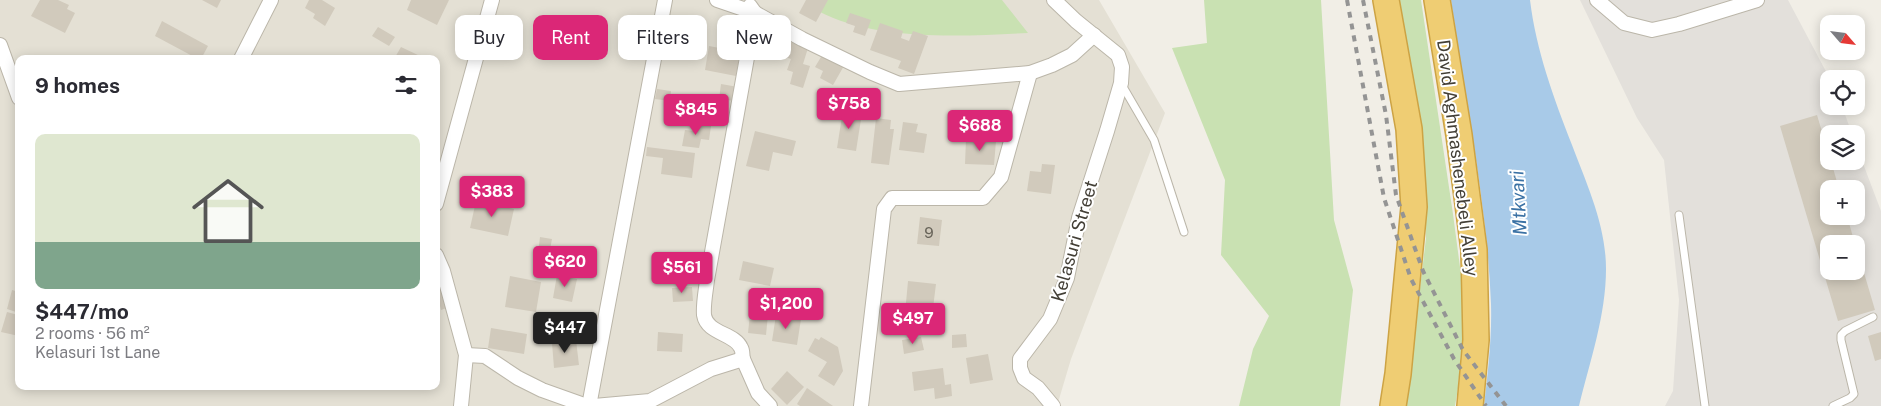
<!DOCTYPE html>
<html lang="en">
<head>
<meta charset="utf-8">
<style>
	:root { --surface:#fff; --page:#f7f7f7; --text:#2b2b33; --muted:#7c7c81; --line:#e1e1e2; --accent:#db2777 }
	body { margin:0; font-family:"Public Sans",sans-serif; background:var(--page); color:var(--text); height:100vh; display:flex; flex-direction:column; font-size:19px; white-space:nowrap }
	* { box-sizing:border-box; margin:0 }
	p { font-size:16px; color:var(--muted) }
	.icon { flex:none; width:28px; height:28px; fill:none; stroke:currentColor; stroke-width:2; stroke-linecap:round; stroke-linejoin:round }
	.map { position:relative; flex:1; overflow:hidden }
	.drawer { position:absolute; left:15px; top:55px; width:425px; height:335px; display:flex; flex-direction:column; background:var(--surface); border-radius:10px; box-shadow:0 2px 12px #0003 }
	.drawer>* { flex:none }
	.banner { position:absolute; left:455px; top:15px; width:475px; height:45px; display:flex; gap:10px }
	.needle { width:32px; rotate:118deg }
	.tools { position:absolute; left:1820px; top:15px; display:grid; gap:10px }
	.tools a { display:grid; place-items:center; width:45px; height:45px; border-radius:10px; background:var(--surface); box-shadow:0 2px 12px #0003; font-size:25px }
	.price { position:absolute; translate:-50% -42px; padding:0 11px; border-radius:5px; background:var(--accent); color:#fff; font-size:16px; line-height:32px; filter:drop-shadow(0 1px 2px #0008) }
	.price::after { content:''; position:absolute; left:50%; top:30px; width:15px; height:11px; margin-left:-8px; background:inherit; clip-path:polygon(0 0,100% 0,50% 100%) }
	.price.active { background:#222; color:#fff }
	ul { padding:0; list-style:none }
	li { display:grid; align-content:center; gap:10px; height:265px; padding:0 20px }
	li+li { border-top:1px solid var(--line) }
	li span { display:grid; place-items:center; height:155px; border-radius:10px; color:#555 }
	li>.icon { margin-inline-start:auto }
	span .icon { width:90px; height:90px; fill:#fffc; stroke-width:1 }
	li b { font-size:21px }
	h2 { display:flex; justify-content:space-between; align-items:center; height:60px; padding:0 20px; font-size:21px }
	.tag { padding:0 18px; border-radius:10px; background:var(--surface); box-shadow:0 2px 12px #0003; font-size:18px; line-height:45px }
	.tag.active { background:var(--accent); color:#fff }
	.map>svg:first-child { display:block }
	.residential { fill:#e4e0d4; fill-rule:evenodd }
	.industrial { fill:#e3e0db; fill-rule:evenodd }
	.green { fill:#c9e1b2 }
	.water { fill:#a8cae8 }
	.building { fill:#d1cabc }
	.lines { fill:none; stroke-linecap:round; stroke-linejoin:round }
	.service-casing { stroke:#bbb6a9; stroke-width:9 }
	.minor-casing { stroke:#bbb6a9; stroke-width:16 }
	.motorway-casing { stroke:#cda344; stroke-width:28 }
	.service { stroke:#fff; stroke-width:7 }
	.minor { stroke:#fff; stroke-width:14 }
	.motorway { stroke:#efcd73; stroke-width:25 }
	.rail { stroke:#949494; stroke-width:4; stroke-dasharray:6 6; stroke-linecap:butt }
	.labels { text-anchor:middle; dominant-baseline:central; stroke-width:4; stroke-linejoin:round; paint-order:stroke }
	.number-label { font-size:15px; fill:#666258 }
	.street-label { font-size:18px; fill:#433f36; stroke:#fff }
	.water-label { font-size:19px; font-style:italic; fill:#3a71a4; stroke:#fff }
</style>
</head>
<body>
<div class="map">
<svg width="1881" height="406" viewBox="0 0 1881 406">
	<rect width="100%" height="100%" fill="#f1eee6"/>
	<path class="residential" d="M 0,0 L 1099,0 L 1165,113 L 1071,359 L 1057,406 L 0,406 ZM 19,59 L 436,59 L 436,386 L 19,386 Z"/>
	<path class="industrial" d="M 1580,0 L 1788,0 L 1830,79 L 1829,79 L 1829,106 L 1842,106 L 1852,134 L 1829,134 L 1829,161 L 1856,161 L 1856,145 L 1881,211 L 1881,406 L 1665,406 L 1673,391 L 1679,300 L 1664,160 L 1637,118 ZM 1829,189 L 1856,189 L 1856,216 L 1829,216 ZM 1829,244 L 1856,244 L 1856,271 L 1829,271 Z"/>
	<g class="green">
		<path d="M 824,0 L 1002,0 L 1028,33 C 964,36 877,42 818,11 Z"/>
		<path d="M 1204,0 L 1321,0 L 1334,220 L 1353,290 L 1340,406 L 1239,406 L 1253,349 L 1269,316 L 1221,255 L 1225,180 L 1172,48 L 1207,43 Z"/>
		<path d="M 1397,0 L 1421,0 L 1453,214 L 1465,305 L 1458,388 L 1455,406 L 1406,406 L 1426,238 L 1420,129 Z"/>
	</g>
	<path class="water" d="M 1451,0 L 1530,0 C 1536,50 1554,99 1572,145 C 1587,185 1606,225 1606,269 C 1606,315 1590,361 1579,406 L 1484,406 C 1488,372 1492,338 1491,304 C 1487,202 1465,101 1451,0 Z"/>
	<g class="building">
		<path d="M 40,0 L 58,0 L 69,5 L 67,9 L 75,13 L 65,33 L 31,16 Z"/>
		<path d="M 202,0 L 221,0 L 217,8 Z"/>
		<path d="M 309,0 L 322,0 L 335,8 L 325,26 L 313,18 L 315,14 L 305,8 Z"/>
		<path d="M 411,0 L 449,0 L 437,25 L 407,10 Z"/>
		<path d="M 806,0 L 828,0 L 816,22 L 799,13 Z"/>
		<path d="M 850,13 L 871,20 L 865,36 L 853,32 L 855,26 L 846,23 Z"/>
		<path d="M 162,21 L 208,46 L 201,59 L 198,59 L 155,36 Z"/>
		<path d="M 743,21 L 748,22 L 745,35 L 740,34 Z"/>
		<path d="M 880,23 L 903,31 L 901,38 L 909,41 L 913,31 L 928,36 L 914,74 L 898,68 L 901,61 L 870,50 Z"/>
		<path d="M 378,27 L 395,37 L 389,46 L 372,36 Z"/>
		<path d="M 790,42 L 808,48 L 803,64 L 810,66 L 803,88 L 790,84 L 793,72 L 787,70 L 791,59 L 785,57 Z"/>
		<path d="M 709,46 L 740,52 L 736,76 L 705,70 Z"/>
		<path d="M 401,47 L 420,56 L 419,59 L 394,59 Z"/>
		<path d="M 824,52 L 845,64 L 833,85 L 820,78 L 823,71 L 815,67 Z"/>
		<path d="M 721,84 L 738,87 L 735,101 L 719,99 Z"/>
		<path d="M 657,89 L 671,91 L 670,101 L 655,99 Z"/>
		<path d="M 681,96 L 699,99 L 699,96 L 714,98 L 711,116 L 678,111 Z"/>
		<path d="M 843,110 L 862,113 L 856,151 L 837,148 Z"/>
		<path d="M 1817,115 L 1829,155 L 1829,161 L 1831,161 L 1839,189 L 1829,189 L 1829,216 L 1847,216 L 1855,244 L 1829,244 L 1829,271 L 1856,271 L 1857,249 L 1875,310 L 1838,321 L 1780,126 Z"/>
		<path d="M 876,118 L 891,120 L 890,129 L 894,129 L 889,165 L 871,163 Z"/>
		<path d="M 903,122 L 918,124 L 916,132 L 927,134 L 924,153 L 899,150 Z"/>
		<path d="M 696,124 L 711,126 L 709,140 L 701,139 L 699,148 L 682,146 L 685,130 L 694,131 Z"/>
		<path d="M 755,131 L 796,141 L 792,156 L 773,152 L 769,171 L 746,166 Z"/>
		<path d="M 966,139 L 996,141 L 994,165 L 965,164 Z"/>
		<path d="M 647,147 L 695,153 L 692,178 L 661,174 L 663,158 L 646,156 Z"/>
		<path d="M 1042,164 L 1055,165 L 1051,194 L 1027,191 L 1030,171 L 1041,172 Z"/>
		<path d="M 476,201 L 514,209 L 508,236 L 470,228 Z"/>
		<path d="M 920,217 L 942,220 L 939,246 L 917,244 Z"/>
		<path d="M 540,237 L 552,239 L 549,255 L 538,253 Z"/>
		<path d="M 743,261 L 774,268 L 770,286 L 739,280 Z"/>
		<path d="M 557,275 L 577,279 L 572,302 L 553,298 Z"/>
		<path d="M 510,276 L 541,282 L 536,312 L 505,307 Z"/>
		<path d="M 908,281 L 936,284 L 932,316 L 905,313 Z"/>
		<path d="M 446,287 L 452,306 L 441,310 L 436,290 Z"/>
		<path d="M 692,287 L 693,301 L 673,302 L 672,288 Z"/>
		<path d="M 12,290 L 19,292 L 19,313 L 7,309 Z"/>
		<path d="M 7,312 L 18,315 L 17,319 L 19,320 L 19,336 L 1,332 Z"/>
		<path d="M 750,313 L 768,315 L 766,335 L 748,333 Z"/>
		<path d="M 776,315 L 801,319 L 797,345 L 772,341 Z"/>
		<path d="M 491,328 L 527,334 L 524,354 L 488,348 Z"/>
		<path d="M 658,332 L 683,334 L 682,352 L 657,351 Z"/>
		<path d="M 1881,332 L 1881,359 L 1875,361 L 1868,336 Z"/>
		<path d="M 966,334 L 967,347 L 952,348 L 952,335 Z"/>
		<path d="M 821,337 L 838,347 L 843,371 L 834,386 L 818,376 L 827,362 L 808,351 L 815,338 L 819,340 Z"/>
		<path d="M 921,337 L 924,350 L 904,354 L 902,340 Z"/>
		<path d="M 576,340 L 579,365 L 554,368 L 552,343 Z"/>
		<path d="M 988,354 L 993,380 L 970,384 L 966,358 Z"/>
		<path d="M 943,368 L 945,385 L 951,384 L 952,396 L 935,399 L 934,388 L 914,391 L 912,372 Z"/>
		<path d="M 787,371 L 804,387 L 787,405 L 771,389 Z"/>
		<path d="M 807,388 L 833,406 L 800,406 L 797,404 Z"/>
	</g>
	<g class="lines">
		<g class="service-casing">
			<g id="service">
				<path d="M 1122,85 L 1154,140 L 1184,232"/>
				<path d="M 1679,215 L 1705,406"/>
				<path d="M 1833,406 L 1850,398 L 1854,394 L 1841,340 L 1841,335 L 1845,331 L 1873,317"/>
			</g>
		</g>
		<g class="minor-casing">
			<g id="minor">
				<path d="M 717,0 L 755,13 L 802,39 L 870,72 L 899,84 L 1030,73 L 1052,65 L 1072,55 L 1094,35"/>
				<path d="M 1597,0 L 1624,23 L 1652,30 L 1679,24 L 1757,0"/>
				<path d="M 0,45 L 19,98"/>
				<path d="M 241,59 L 271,0"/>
				<path d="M 436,204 L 492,0"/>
				<path d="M 436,255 L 443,271 L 466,355 L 461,406"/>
				<path d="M 466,355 L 485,356 L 518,378 L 542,390 L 587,406"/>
				<path d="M 743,359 C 742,356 743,351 741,348 C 735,333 707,334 704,315 C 703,304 706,290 707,280 L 755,13 L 750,6"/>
				<path d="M 589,406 L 665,0"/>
				<path d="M 594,406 L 650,401 L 711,369 L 743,359 L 758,393 L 770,406"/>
				<path d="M 861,406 L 884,209 L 892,198 L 983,198 L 1001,177 L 1030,73"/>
				<path d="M 1053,406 L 1038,388 L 1024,378 L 1020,368 L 1020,359 L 1050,319 L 1067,278 L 1079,218 L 1107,131 L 1121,83 L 1122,67 L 1118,55 L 1076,21 L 1054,0"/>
			</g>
		</g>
		<g class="motorway-casing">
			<g id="motorway">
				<path d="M 1386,0 L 1409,129 L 1414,207 L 1398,374 L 1393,406"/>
				<path d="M 1437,0 L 1459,135 L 1474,250 L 1476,340 L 1470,406"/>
			</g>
		</g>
		<use href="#service" class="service"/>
		<use href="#minor" class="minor"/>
		<use href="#motorway" class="motorway"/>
		<g class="rail">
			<path d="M 1347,0 L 1384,198 L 1411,279 L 1454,359 L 1486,406"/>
			<path d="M 1363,0 L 1386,115 L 1396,195 L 1423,271 L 1463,350 L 1506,406"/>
		</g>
	</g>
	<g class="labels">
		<g class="number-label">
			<text x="929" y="232">9</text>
		</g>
		<g class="street-label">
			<text transform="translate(1458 158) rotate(83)">David Aghmashenebeli Alley</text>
			<text transform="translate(1074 241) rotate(-74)">Kelasuri Street</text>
		</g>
		<g class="water-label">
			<text transform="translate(1518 203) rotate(-93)">Mtkvari</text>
		</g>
	</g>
</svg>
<div class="tools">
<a><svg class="needle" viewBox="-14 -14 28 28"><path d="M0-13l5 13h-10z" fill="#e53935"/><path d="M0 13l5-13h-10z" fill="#7c7c81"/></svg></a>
<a><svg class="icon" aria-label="locate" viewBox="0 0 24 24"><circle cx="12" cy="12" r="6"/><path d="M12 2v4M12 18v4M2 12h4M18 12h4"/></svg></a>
<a><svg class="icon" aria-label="layers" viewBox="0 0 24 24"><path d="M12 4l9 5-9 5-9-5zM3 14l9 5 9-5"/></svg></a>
<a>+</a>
<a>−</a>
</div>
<b class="price" style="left:849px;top:130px">$758</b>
<b class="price" style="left:696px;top:136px">$845</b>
<b class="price" style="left:980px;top:152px">$688</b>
<b class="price" style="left:492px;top:218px">$383</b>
<b class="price" style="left:565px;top:288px">$620</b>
<b class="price" style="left:682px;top:294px">$561</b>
<b class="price" style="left:786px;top:330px">$1,200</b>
<b class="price" style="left:913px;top:345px">$497</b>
<b class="price active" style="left:565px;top:354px">$447</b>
<div class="banner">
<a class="tag">Buy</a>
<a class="tag active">Rent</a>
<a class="tag">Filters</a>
<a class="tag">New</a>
</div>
<section class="drawer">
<h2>9 homes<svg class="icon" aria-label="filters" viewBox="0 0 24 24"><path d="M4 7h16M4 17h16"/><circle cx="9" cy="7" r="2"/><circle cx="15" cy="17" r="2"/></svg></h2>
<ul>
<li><span style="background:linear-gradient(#dfe7d0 70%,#7fa58c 0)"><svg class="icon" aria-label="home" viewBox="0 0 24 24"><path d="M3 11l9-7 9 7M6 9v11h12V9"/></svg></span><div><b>$447/mo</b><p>2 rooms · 56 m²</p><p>Kelasuri 1st Lane</p></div></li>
</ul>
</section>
</div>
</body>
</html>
